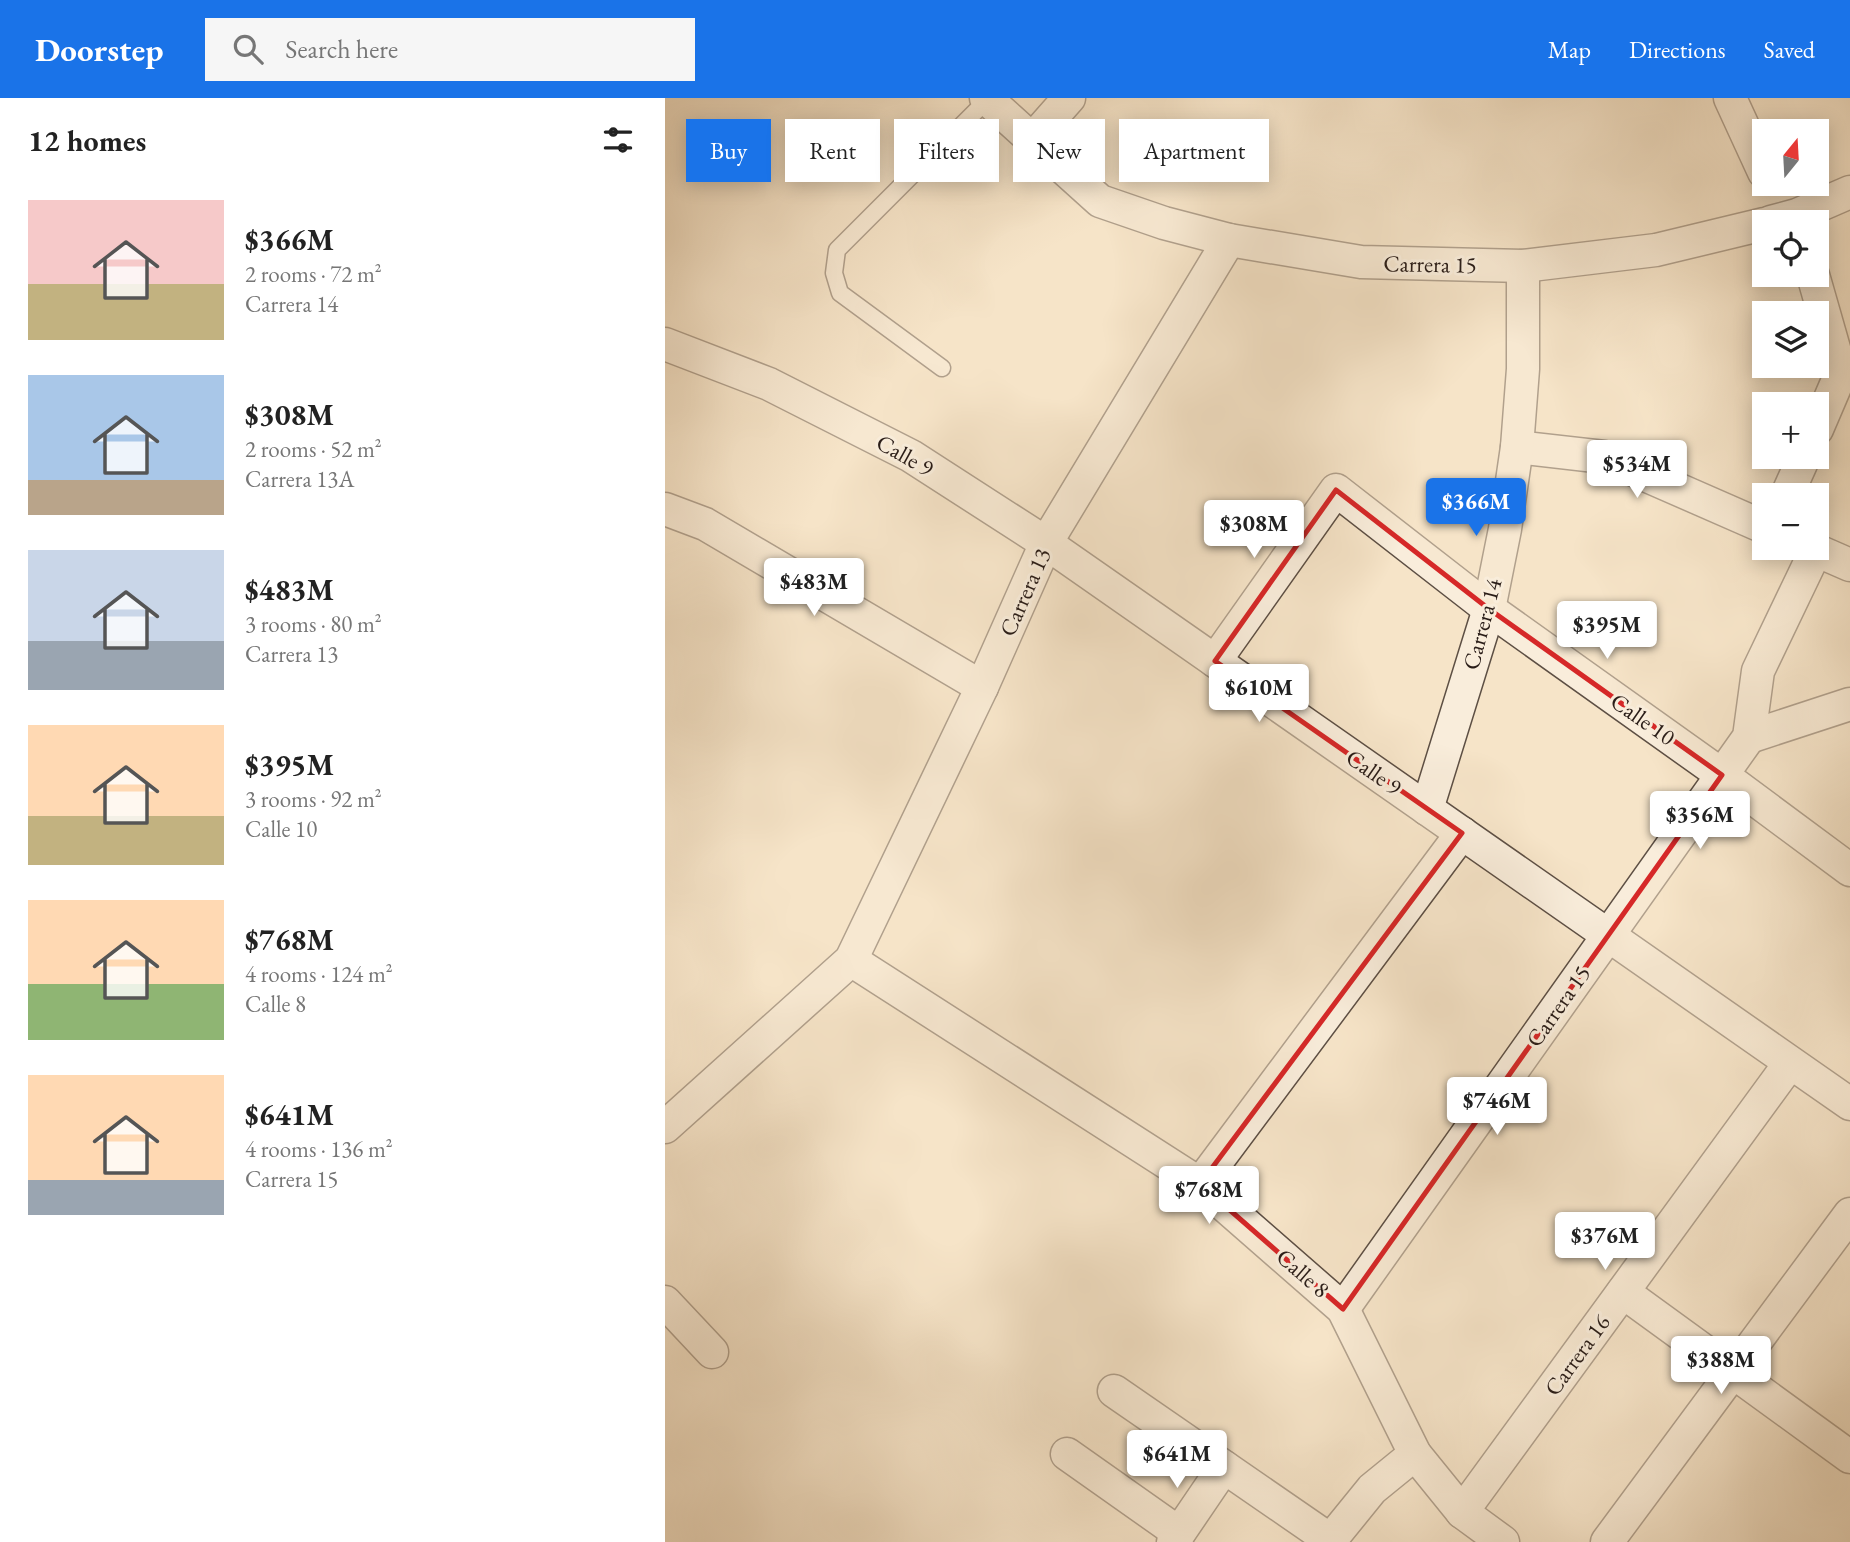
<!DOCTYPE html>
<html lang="en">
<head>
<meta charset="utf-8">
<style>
	:root { --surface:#fff; --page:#f6f6f6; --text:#222; --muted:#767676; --accent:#1a73e8 }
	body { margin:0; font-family:"EB Garamond",serif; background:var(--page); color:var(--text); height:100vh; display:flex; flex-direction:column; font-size:26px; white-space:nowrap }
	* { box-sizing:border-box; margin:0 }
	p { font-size:23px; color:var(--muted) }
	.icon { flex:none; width:38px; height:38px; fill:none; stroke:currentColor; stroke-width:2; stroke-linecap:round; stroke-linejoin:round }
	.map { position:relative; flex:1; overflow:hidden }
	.side { display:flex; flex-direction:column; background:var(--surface); width:665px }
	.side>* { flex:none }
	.hud { position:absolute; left:21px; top:21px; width:665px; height:63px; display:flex; gap:14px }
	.needle { width:46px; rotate:18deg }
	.buttons { position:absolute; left:1087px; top:21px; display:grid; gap:14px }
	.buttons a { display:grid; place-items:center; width:77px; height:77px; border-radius:0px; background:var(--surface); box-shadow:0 4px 18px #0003; font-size:35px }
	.price { position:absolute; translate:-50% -60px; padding:0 16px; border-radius:7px; background:#fff; color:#222; font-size:23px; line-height:46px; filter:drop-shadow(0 2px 4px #0008) }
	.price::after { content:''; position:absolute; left:50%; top:42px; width:21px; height:16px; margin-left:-10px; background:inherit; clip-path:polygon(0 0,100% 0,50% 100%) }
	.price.current { background:var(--accent); color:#fff }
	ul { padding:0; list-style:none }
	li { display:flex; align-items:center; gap:21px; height:175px; padding:0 28px }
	li span { display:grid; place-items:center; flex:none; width:196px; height:140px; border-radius:0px; color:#555 }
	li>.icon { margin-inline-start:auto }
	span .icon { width:84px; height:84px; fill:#fffc; stroke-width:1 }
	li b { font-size:30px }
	h2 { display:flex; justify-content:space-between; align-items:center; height:84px; padding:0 28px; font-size:30px }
	.pill { padding:0 24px; border-radius:0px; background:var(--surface); box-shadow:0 4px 18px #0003; font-size:24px; line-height:63px }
	.pill.current { background:var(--accent); color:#fff }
	header { display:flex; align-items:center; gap:42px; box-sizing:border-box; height:98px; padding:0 35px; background:var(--accent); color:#fff }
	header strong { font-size:33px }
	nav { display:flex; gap:38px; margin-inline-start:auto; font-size:24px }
	.search { width:490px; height:63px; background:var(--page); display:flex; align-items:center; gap:18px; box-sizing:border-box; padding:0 24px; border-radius:0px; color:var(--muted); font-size:26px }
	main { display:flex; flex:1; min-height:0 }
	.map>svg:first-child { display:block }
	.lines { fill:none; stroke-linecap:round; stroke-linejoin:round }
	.lane-casing { stroke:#5d4f44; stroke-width:19 }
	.street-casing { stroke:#5d4f44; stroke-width:35 }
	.lane { stroke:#f9eddb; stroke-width:16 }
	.street { stroke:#f9eddb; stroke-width:32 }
	.marked { fill:none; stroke:#d62828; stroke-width:5; stroke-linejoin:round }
	.labels { text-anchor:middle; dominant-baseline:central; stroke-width:6; stroke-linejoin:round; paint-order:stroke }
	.street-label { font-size:23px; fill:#2a1d18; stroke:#f9eddb }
</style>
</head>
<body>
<header>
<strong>Doorstep</strong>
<div class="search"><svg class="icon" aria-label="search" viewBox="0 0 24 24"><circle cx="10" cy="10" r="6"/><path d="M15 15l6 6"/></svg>Search here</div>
<nav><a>Map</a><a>Directions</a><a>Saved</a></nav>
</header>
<main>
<section class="side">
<h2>12 homes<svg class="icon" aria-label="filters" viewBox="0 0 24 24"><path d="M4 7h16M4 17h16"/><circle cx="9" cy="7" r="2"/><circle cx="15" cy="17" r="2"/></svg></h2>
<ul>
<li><span style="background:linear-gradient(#f6c9c9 60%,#c2b280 0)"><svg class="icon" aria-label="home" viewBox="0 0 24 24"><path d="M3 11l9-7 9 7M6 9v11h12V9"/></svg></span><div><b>$366M</b><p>2 rooms · 72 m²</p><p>Carrera 14</p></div></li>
<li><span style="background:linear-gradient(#a9c7e8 75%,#b9a48a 0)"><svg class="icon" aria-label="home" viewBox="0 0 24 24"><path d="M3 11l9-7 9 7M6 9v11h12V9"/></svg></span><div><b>$308M</b><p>2 rooms · 52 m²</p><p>Carrera 13A</p></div></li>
<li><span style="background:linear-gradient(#c9d6e8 65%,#9aa5b1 0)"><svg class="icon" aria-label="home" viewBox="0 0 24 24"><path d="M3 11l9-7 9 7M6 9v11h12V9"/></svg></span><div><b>$483M</b><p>3 rooms · 80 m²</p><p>Carrera 13</p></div></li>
<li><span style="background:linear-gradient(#ffd9b3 65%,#c2b280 0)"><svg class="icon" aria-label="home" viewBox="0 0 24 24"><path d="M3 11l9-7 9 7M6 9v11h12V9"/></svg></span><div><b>$395M</b><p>3 rooms · 92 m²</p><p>Calle 10</p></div></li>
<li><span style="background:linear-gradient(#ffd9b3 60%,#8fb573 0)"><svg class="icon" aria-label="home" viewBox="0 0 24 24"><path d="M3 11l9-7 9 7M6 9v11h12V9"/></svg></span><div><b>$768M</b><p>4 rooms · 124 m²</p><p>Calle 8</p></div></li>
<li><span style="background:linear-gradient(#ffd9b3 75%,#9aa5b1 0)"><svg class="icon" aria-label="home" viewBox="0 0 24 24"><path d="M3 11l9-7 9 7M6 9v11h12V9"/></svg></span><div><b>$641M</b><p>4 rooms · 136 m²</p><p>Carrera 15</p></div></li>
</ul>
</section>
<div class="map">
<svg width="1185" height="1444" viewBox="0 0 1185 1444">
	<rect width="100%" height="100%" fill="#f6e4c8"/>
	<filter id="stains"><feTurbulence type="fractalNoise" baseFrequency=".00286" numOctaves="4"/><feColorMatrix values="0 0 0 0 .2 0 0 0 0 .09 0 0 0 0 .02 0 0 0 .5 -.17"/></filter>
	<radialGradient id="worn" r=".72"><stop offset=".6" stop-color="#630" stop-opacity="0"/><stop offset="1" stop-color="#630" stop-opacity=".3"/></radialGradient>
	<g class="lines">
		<g class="lane-casing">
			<path id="lane" d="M 277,270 L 175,195 L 169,175 L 172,152 L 322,2"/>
		</g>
		<g class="street-casing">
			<g id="street">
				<path d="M 321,0 L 435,103 L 499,125 L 564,142 L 696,164 L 858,168 L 991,152 L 1099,126"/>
				<path d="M 1065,0 L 1099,74"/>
				<path d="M 366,43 L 404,0"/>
				<path d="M 1106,124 L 1132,117 L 1185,94"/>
				<path d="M 1148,177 L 1176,275 L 1152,331"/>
				<path d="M 0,246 L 104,286 L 246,358 L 381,445 L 1185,1006"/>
				<path d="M 852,349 L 939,359 L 1099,429"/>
				<path d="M 1122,397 L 1139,359"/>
				<path d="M 0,411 L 40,426 L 317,589"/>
				<path d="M 1146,450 L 1185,467"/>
				<path d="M 550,563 L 671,392 L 824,511 L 1057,677 L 1185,772"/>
				<path d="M 1084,639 L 1185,606"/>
				<path d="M 762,711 L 824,511 L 840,431 L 852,349 L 858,271 L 858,168"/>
				<path d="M 186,862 L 535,1086 L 678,1211 L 750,1356 L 797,1414 L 838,1444"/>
				<path d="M 0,1029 L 186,862 L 317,589 L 381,445 L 564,142"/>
				<path d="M 535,1086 L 797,735"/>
				<path d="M 958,1194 L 1185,1359"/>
				<path d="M 0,1204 L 47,1254"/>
				<path d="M 678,1211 L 1084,639 L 1093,573 L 1151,452"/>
				<path d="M 449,1293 L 665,1442"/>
				<path d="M 402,1356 L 514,1435"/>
				<path d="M 797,1414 L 1125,965"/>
				<path d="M 508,1444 L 559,1369"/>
				<path d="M 664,1444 L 707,1391 L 750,1356"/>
				<path d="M 942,1444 L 1185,1116"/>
			</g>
		</g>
		<use href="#lane" class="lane"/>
		<use href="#street" class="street"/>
	</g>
	<path d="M0 0H1185V1444H0ZM 671,392 L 824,511 L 1057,677 L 678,1211 L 535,1086 L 797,735 L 550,563 Z" fill="#f6e4c8" fill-opacity=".55" fill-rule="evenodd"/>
	<path class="marked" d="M 671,392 L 824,511 L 1057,677 L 678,1211 L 535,1086 L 797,735 L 550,563 Z"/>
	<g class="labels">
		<g class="street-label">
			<text transform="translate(765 166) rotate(1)">Carrera 15</text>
			<text transform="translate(240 357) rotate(29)">Calle 9</text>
			<text transform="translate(360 494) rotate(-66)">Carrera 13</text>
			<text transform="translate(817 526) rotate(-75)">Carrera 14</text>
			<text transform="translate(978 621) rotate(35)">Calle 10</text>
			<text transform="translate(709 674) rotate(35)">Calle 9</text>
			<text transform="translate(893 908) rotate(-55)">Carrera 15</text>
			<text transform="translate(638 1175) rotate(41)">Calle 8</text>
			<text transform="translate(912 1257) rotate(-54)">Carrera 16</text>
		</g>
	</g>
	<rect width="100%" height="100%" filter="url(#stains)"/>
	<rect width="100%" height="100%" fill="url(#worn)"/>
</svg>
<div class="buttons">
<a><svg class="needle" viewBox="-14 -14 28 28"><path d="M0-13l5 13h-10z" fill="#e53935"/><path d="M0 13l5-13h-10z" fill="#767676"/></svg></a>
<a><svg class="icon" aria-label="locate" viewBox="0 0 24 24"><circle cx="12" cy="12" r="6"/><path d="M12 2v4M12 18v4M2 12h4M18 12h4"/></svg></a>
<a><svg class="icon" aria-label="layers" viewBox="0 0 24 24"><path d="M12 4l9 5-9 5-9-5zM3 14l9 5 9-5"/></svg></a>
<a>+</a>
<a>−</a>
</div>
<b class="price" style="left:972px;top:402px">$534M</b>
<b class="price current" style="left:811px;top:440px">$366M</b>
<b class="price" style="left:589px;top:462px">$308M</b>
<b class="price" style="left:149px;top:520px">$483M</b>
<b class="price" style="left:942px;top:563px">$395M</b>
<b class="price" style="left:594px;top:626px">$610M</b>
<b class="price" style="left:1035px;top:753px">$356M</b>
<b class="price" style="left:832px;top:1039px">$746M</b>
<b class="price" style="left:544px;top:1128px">$768M</b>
<b class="price" style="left:940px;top:1174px">$376M</b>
<b class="price" style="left:1056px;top:1298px">$388M</b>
<b class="price" style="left:512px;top:1392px">$641M</b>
<div class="hud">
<a class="pill current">Buy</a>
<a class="pill">Rent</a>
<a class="pill">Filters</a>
<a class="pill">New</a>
<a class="pill">Apartment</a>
</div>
</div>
</main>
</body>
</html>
